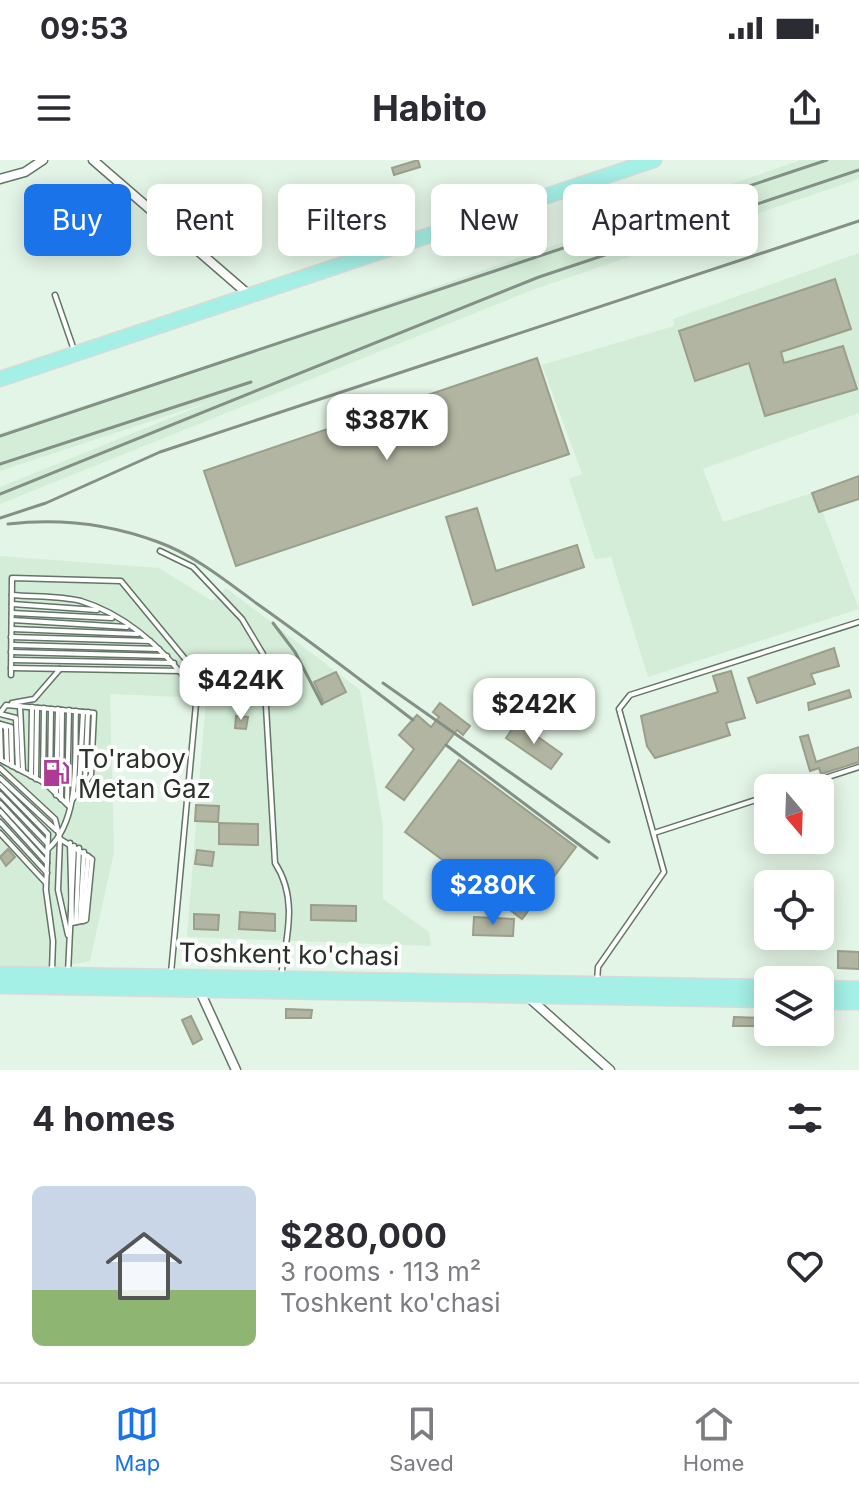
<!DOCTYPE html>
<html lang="en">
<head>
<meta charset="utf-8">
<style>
	:root { --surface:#fff; --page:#f7f7f7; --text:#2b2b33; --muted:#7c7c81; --line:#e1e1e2; --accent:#1a73e8 }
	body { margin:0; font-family:Inter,sans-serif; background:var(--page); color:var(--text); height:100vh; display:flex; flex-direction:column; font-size:30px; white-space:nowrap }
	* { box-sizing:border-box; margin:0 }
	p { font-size:26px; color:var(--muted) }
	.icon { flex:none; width:44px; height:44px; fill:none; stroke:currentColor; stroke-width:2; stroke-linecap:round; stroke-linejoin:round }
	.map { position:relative; height:910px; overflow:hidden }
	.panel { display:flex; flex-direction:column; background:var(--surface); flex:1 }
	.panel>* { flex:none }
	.hud { position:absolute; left:24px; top:24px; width:812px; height:72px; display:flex; gap:16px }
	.needle { width:52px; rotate:161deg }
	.buttons { position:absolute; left:754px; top:614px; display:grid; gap:16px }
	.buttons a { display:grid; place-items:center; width:80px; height:80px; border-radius:12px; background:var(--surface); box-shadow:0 4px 20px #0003; font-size:40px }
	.price { position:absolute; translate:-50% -68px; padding:0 18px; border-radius:16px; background:#fff; color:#222; font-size:26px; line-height:52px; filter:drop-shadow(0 2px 4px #0008) }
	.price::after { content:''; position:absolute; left:50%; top:48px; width:24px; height:18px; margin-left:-12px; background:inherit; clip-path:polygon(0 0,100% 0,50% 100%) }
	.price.on { background:var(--accent); color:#fff }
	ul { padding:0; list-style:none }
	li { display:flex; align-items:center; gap:24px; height:200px; padding:0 32px }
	li span { display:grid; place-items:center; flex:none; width:224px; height:160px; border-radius:12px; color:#555 }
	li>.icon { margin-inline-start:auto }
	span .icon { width:96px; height:96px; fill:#fffc; stroke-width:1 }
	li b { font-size:34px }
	h2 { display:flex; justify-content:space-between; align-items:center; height:96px; padding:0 32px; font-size:34px }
	.tag { padding:0 28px; border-radius:12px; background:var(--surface); box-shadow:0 4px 20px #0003; font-size:28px; line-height:72px }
	.tag.on { background:var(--accent); color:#fff }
	.status { display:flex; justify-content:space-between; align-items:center; height:56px; padding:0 40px; background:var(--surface); direction:ltr }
	.status svg { height:22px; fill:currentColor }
	header { display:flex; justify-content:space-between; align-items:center; height:104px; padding:0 32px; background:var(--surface); font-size:36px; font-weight:700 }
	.menu { display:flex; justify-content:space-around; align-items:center; height:112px; border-top:2px solid var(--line); background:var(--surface); font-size:22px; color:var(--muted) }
	.menu a { display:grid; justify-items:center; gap:4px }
	.menu .on { color:var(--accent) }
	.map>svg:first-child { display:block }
	.built { fill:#d4edd8 }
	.building { fill:#b1b5a1; stroke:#9a9e8a; stroke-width:2 }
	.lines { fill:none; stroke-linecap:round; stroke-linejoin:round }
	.lane-casing { stroke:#647466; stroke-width:7 }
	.street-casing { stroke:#647466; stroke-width:11 }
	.primary-casing { stroke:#d9dad9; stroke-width:17 }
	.lane { stroke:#fff; stroke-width:4 }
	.street { stroke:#fff; stroke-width:8 }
	.primary { stroke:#a4efe6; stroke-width:14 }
	.rail { stroke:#849086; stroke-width:3 }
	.labels { text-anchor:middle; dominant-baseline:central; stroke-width:8; stroke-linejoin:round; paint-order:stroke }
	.poi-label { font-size:26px; fill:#2a312b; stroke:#fff; text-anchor:start }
	.street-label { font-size:26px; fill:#2a312b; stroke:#fff }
</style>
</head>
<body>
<div class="status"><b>09:53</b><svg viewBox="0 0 49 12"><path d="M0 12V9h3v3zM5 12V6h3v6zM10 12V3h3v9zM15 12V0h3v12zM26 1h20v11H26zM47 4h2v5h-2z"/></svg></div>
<header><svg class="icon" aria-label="menu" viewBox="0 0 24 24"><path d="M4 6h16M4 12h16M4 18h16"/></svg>Habito<svg class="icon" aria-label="share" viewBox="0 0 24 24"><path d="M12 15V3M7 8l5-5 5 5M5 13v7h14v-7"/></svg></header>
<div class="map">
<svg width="859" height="910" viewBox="0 0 859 910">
	<rect width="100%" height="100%" fill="#e3f5e6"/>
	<g class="built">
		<path d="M 801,0 L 859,0 L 859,19 L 535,129 L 0,344 L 0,327 L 215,240 L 0,311 L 0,273 L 209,205 Z"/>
		<path d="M 859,93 L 859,253 L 703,309 L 723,362 L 815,332 L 859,449 L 648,517 L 611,397 L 595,399 L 569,319 L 582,314 L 542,205 L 674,166 L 673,159 Z"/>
		<path d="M 0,396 L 159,408 L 212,441 L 226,428 L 360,530 L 383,666 L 383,739 L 429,772 L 431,786 L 187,777 L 206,538 L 110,534 L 114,692 L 90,801 L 37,811 L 0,808 Z"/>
	</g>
	<g class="building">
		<path d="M 418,0 L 420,7 L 394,15 L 392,8 Z"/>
		<path d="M 835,119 L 851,169 L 781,192 L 784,203 L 843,186 L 857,229 L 765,256 L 749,203 L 695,221 L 679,171 Z"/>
		<path d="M 537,198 L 569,294 L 236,406 L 204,311 Z"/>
		<path d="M 859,316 L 859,339 L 819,352 L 812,333 Z"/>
		<path d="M 477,348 L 496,411 L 577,385 L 584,407 L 473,445 L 446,357 Z"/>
		<path d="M 834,488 L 839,506 L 811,514 L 815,524 L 757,543 L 748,518 Z"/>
		<path d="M 731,511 L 745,558 L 726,563 L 730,575 L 655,598 L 647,586 L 641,556 L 718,532 L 713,516 Z"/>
		<path d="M 336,512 L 346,532 L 324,543 L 314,522 Z"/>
		<path d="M 229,514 L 248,515 L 246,537 L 228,536 Z"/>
		<path d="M 849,530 L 851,537 L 809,550 L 808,543 Z"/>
		<path d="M 440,543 L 470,566 L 463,575 L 457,570 L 404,640 L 386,627 L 414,589 L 399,575 L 417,555 L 431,567 L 439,557 L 433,552 Z"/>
		<path d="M 236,556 L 248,557 L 246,569 L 235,568 Z"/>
		<path d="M 517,562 L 562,594 L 551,609 L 506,578 Z"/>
		<path d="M 808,575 L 816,602 L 859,587 L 859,602 L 821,614 L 819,608 L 810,611 L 800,577 Z"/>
		<path d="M 459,600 L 576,687 L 522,759 L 405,672 Z"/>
		<path d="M 196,645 L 219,646 L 218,662 L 195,661 Z"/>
		<path d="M 219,663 L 258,664 L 258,685 L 219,684 Z"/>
		<path d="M 8,689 L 15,697 L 6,706 L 0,697 Z"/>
		<path d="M 197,690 L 214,692 L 212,706 L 195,704 Z"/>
		<path d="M 311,745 L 356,746 L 356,761 L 311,760 Z"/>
		<path d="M 240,752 L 275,754 L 275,771 L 239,769 Z"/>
		<path d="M 194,754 L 219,755 L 218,770 L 194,769 Z"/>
		<path d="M 474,757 L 514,759 L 513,776 L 473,775 Z"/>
		<path d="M 838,791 L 859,792 L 859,809 L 838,808 Z"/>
		<path d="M 286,849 L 312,850 L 311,858 L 286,858 Z"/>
		<path d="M 191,856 L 202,879 L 193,884 L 182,860 Z"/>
		<path d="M 734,857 L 761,858 L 760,866 L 733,866 Z"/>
	</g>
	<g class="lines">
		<g class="lane-casing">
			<g id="lane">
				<path d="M 55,135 L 74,190"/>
				<path d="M 160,391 L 193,407 L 242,459 L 263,494 L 275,703 C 298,738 287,776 281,816"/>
				<path d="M 12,435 C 34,437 60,436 81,441 C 127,455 165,491 193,528"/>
				<path d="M 12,444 L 97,450"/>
				<path d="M 12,453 L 112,458"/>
				<path d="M 12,460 L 127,467"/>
				<path d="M 12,469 L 138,474"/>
				<path d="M 11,477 L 150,481"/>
				<path d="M 12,485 L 159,489"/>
				<path d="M 11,492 L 167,496"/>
				<path d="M 12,500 L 174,503"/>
				<path d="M 11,508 L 180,511"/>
				<path d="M 11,515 L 12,418 L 121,421 L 186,500 L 197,533 L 171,813"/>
				<path d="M 12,543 L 34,539 L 60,509"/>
				<path d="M 20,546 L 23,611"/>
				<path d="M 0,553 L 6,545 L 94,553 L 91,615 L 72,640"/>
				<path d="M 0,554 L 16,558 L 18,609"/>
				<path d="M 0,564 L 1,600 L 45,623 L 70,647"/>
				<path d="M 0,564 L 11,567 L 12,606"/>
				<path d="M 2,565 L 6,568 L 7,602"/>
				<path d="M 0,608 L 55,659 L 60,679 L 58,730 L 68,775"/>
				<path d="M 31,616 L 32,547"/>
				<path d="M 0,618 L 56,670"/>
				<path d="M 36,619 L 37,548"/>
				<path d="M 43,622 L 44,548"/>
				<path d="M 85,622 L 88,552"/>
				<path d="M 0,625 L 48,674 L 46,730 L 53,781 L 52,810"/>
				<path d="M 50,626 L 51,549"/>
				<path d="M 794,628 L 859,607"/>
				<path d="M 79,629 L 83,552"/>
				<path d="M 0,634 L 47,683"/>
				<path d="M 56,635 L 58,549"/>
				<path d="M 61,639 L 62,550"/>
				<path d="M 0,643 L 47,694"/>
				<path d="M 67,644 L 69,550"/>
				<path d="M 0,651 L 47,703"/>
				<path d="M 0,662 L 47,713"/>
				<path d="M 0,673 L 46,723"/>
				<path d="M 654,673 L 768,636"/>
				<path d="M 60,679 L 92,699 L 86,760 L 72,763"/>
				<path d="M 70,683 L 72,761"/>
				<path d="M 48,689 C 82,658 74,594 76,551"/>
				<path d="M 80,761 L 84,692"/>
				<path d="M 83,761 L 88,696"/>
				<path d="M 76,762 L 79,688"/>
				<path d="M 68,813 L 74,686"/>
				<path d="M 597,822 L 598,807 L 664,712 L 619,549 L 630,535 L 859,462"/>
			</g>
		</g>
		<g class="street-casing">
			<g id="street">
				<path d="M 93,0 L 249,135"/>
				<path d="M 0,19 L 25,12 L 43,0"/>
				<path d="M 198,827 L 236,910"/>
				<path d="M 527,836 L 610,910"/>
			</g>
		</g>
		<g class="primary-casing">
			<g id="primary">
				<path d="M 0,219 L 654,0"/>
				<path d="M 0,814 L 768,827"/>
				<path d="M 0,826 L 768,840"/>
				<path d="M 820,828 L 859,829"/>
				<path d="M 820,842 L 859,842"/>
			</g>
		</g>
		<use href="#lane" class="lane"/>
		<use href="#street" class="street"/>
		<use href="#primary" class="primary"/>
		<g class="rail">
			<path d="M 0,276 L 827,0"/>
			<path d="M 0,304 L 251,222"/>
			<path d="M 0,334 L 539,117 L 859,10"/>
			<path d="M 0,358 L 46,343 L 160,292 L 859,61"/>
			<path d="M 8,364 C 59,358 110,364 158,382 C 194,395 225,420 256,443 C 310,481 361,520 413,560"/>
			<path d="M 273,463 L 295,492 L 322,544"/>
			<path d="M 383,523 L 609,682"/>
			<path d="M 446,585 L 597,698"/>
		</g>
	</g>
	<defs>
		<g id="fuel-bare" transform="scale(2.16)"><path d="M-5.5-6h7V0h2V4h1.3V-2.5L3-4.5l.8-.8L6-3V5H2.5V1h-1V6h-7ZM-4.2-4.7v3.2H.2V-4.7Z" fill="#ad3a94" stroke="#fff" stroke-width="2.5" paint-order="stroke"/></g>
	</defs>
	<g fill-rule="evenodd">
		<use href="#fuel-bare" x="56" y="613"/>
	</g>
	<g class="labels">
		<g class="poi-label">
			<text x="78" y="598">To'raboy<tspan x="78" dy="30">Metan Gaz</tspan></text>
		</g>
		<g class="street-label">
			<text transform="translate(289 794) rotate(1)">Toshkent ko'chasi</text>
		</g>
	</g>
</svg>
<div class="buttons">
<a><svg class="needle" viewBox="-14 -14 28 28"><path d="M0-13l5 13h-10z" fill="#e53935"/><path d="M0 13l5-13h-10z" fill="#7c7c81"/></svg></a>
<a><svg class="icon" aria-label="locate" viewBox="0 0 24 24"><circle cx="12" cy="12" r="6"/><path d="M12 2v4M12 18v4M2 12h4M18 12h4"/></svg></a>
<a><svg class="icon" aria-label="layers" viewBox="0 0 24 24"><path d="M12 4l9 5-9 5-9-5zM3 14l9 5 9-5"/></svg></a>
</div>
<b class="price" style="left:387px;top:302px">$387K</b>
<b class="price" style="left:241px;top:562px">$424K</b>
<b class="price" style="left:534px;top:586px">$242K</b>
<b class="price on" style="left:493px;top:767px">$280K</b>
<div class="hud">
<a class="tag on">Buy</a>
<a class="tag">Rent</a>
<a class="tag">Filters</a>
<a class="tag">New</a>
<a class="tag">Apartment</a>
</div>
</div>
<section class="panel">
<h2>4 homes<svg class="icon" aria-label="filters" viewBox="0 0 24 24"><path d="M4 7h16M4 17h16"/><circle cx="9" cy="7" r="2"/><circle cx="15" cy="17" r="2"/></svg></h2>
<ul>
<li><span style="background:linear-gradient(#c9d6e8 65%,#8fb573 0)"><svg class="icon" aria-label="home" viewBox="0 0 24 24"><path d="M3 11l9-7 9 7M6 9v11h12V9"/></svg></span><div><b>$280,000</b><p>3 rooms · 113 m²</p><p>Toshkent ko'chasi</p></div><svg class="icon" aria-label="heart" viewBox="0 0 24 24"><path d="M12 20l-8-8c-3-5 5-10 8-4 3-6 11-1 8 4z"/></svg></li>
</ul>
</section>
<nav class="menu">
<a class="on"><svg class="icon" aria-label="map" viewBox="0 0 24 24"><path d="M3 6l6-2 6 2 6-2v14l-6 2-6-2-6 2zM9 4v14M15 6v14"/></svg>Map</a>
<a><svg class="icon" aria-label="saved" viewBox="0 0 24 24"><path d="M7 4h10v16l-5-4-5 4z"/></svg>Saved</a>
<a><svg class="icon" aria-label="home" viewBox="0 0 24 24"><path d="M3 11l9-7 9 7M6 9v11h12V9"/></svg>Home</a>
</nav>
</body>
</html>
